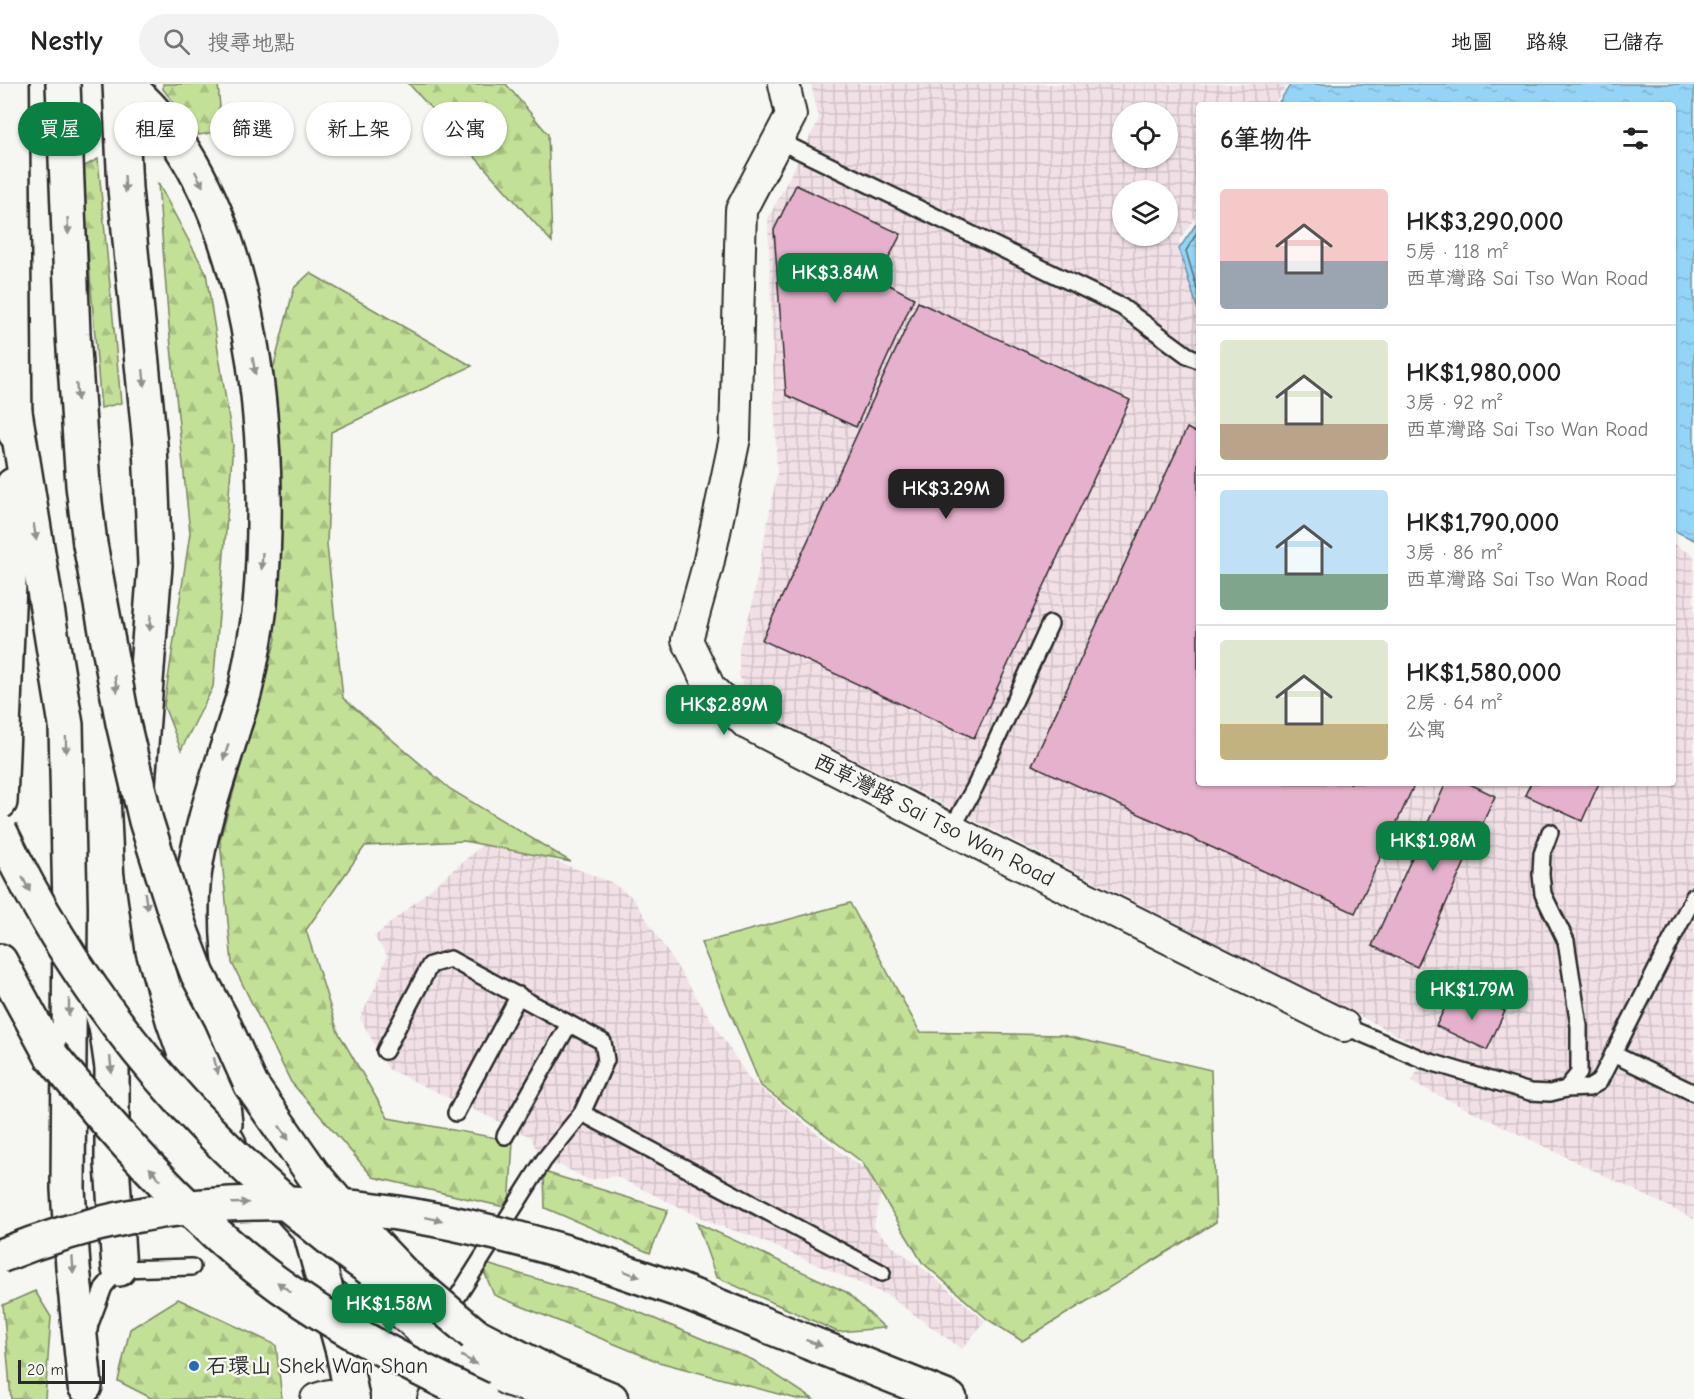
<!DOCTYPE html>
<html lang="zh-TW">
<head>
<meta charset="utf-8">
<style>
	:root { --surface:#fff; --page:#f2f2f2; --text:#222; --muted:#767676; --line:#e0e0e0; --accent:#0b8043 }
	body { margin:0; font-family:"Comic Neue","LXGW WenKai TC",sans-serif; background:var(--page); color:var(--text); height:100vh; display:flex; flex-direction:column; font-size:22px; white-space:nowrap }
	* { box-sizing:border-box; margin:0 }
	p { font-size:20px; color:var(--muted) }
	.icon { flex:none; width:33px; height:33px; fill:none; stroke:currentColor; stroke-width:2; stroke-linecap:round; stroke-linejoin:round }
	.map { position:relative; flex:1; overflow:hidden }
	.panel { position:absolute; left:1196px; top:18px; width:480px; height:684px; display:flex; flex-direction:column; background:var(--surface); border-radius:6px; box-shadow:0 2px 4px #0004 }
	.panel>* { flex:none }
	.hud { position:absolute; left:18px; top:18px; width:570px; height:54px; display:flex; gap:12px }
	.buttons { position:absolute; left:1112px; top:18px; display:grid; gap:12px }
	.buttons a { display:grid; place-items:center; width:66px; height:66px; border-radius:50%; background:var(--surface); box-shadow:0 2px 4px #0004; font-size:30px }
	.scale { position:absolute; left:18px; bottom:15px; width:87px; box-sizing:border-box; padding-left:6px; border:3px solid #2b2b2b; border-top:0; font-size:16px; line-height:21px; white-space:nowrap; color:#2b2b2b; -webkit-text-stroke:4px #f6f6f2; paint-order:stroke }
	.price { position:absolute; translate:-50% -51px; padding:0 14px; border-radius:12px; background:var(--accent); color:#fff; font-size:20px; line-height:39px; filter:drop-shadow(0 2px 3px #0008) }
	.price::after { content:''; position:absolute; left:50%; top:36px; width:18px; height:14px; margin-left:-9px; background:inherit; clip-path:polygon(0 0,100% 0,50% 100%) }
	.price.active { background:#222; color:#fff }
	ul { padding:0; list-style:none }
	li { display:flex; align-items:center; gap:18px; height:150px; padding:0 24px }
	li+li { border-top:2px solid var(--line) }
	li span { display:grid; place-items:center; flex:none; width:168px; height:120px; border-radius:6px; color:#555 }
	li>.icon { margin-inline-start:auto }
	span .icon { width:72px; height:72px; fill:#fffc; stroke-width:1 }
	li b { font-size:26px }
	h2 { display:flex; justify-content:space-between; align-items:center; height:72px; padding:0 24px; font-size:26px }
	.chip { padding:0 21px; border-radius:27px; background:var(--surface); box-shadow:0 2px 4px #0004; font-size:21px; line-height:54px }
	.chip.active { background:var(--accent); color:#fff }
	header { display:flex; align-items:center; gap:36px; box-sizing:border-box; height:84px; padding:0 30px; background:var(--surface); border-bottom:2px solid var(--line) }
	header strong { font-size:28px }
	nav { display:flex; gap:33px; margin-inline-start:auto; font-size:21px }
	.search { width:420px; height:54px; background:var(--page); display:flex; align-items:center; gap:15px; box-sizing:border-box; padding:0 21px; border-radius:33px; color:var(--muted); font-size:22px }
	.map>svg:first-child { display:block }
	.industrial { fill:url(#industrial-grid); fill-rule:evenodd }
	.forest { fill:url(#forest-firs); stroke:#778661; stroke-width:1.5 }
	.water { fill:url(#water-ripples); stroke:#6a90a5; stroke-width:1.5 }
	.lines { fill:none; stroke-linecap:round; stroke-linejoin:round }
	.shore { stroke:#556f7c; stroke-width:1.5 }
	.building { fill:#e6b1cc; stroke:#2b2b2b; stroke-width:1.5 }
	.service-casing { stroke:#2b2b2b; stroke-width:20 }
	.minor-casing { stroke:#2b2b2b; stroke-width:34 }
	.motorway-casing { stroke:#2b2b2b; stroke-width:38 }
	.service { stroke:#f6f6f2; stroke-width:15 }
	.minor { stroke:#f6f6f2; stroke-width:30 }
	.motorway { stroke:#f6f6f2; stroke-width:33 }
	.motorway-bridge-casing { stroke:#2b2b2b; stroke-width:38; stroke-linecap:butt }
	.motorway-bridge { stroke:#f6f6f2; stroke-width:33 }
	.oneway { fill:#90908e }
	.poi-dot { fill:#1f6fb2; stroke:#f6f6f2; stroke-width:2 }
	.labels { text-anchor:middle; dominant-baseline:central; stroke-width:5; stroke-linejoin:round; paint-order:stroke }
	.street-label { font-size:22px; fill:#2b2b2b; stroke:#f6f6f2 }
	.poi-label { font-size:22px; fill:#2b2b2b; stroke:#f6f6f2; text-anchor:start }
</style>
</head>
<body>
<header>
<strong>Nestly</strong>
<div class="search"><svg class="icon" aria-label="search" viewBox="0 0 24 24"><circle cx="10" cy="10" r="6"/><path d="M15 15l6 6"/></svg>搜尋地點</div>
<nav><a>地圖</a><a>路線</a><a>已儲存</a></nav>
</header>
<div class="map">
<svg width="1694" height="1315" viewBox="0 0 1694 1315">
	<defs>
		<pattern id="industrial-grid" width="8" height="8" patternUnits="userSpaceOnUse" patternTransform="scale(1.5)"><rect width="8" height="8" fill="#f1e1e7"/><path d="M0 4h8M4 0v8" fill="none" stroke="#cfc1c6"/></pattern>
		<pattern id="forest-firs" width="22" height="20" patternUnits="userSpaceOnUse" patternTransform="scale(1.5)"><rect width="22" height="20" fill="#c3e097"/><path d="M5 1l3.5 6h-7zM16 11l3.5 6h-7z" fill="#a8c082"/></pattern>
		<pattern id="water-ripples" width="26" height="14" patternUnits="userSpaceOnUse" patternTransform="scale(1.5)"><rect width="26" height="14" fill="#94d4f6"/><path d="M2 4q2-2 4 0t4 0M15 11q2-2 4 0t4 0" fill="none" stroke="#80b6d3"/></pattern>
	</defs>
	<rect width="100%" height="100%" fill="#f6f6f2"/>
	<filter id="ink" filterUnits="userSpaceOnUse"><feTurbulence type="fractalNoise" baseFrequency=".0167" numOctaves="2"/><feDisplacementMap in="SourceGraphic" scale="12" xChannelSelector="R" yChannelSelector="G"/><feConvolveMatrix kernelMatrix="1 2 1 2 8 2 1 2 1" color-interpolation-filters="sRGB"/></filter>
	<g filter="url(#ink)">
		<g class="industrial">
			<path d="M 811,0 L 1288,0 L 1273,21 L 1198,21 L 1198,129 L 1179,157 L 1197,224 L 1198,225 L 1198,699 L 1672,699 L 1673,460 L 1694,471 L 1694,1135 L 1411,998 L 1429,967 L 773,634 L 748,616 L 739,591 L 739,563 L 751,525 L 777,389 L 768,135 L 819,35 ZM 1122,28 L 1167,28 L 1167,74 L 1122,74 ZM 1122,106 L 1167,106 L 1167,152 L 1122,152 Z"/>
			<path d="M 492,753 L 611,798 L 633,814 L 749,995 L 852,1077 L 863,1083 L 895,1065 L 886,1107 L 879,1115 L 874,1143 L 891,1161 L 930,1190 L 985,1237 L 962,1265 L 887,1211 L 751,1152 L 717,1141 L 615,1092 L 589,1096 L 560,1081 L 548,1083 L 543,1080 L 531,1053 L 388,985 L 360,934 L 380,893 L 387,871 L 374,853 Z"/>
		</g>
		<g class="forest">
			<path d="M 163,0 L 218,0 L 222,47 L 199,51 L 163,5 Z"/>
			<path d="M 409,0 L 506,0 L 548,50 L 552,158 Z"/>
			<path d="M 98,75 L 121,319 L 101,324 L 81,84 Z"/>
			<path d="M 158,99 L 206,189 L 233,361 L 213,603 L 181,666 L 164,622 L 190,449 L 169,243 Z"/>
			<path d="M 310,189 L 472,282 L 331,348 L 327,461 L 343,614 L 450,705 L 571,778 L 464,757 L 365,762 L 306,846 L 338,948 L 388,1034 L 513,1057 L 509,1124 L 373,1093 L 291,998 L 232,879 L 220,756 L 276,555 L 245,393 L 294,204 Z"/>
			<path d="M 850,819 L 920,948 L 1062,951 L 1211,986 L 1216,1138 L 1022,1257 L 987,1235 L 922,1178 L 862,1078 L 761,1002 L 701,859 Z"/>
			<path d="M 544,1088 L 668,1126 L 650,1169 L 545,1124 Z"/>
			<path d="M 697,1139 L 846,1208 L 885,1244 L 838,1248 L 716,1193 Z"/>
			<path d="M 480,1178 L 612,1217 L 753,1276 L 813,1315 L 797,1315 L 659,1278 L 494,1211 Z"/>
			<path d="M 35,1207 L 51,1233 L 45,1315 L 11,1315 L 3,1221 Z"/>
			<path d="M 178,1215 L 276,1261 L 282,1315 L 153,1315 L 118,1297 L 130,1245 Z"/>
		</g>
		<g class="water">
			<path d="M 1291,0 L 1694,0 L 1694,456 L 1673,446 L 1672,21 L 1277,21 Z"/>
			<path d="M 1198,137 L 1198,226 L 1179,165 Z"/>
		</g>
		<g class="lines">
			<path class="shore" d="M 1198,147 L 1186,167 L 1198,208"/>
		</g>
		<g class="building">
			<path d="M 796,101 L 901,150 L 878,195 L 914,214 L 856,343 L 786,311 L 774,146 Z"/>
			<path d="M 918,218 L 1130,316 L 974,654 L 762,556 Z"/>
			<path d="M 1187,344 L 1198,350 L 1198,699 L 1415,699 L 1355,829 L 1032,681 Z"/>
			<path d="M 1446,699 L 1468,699 L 1495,712 L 1417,883 L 1372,862 Z"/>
			<path d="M 1531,699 L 1599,699 L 1582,737 L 1525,711 Z"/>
			<path d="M 1470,911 L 1505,927 L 1487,966 L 1436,942 L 1448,917 L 1464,924 Z"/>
		</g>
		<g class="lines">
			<g class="service-casing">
				<g id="service">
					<path d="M 777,56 L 1122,223 L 1187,271 L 1198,276"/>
					<path d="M 951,746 L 975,703 L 1050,540"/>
					<path d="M 1344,942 L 1424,976 L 1530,1008 L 1550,1009 L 1566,1005 L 1579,989 L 1579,942 L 1566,857 L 1543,810 L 1541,790 L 1542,770 L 1550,748"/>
					<path d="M 385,967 L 430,881 L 450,875 L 603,958 L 606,976 L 582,1029 L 544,1076 L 446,1231"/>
					<path d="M 1613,970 L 1694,1009"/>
					<path d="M 1566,1005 L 1589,1004 L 1599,998 L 1694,812"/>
					<path d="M 456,1029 L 519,911"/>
					<path d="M 582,1029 L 882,1189"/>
					<path d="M 505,1052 L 569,940"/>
					<path d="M 89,1246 L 90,1240 L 104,1203 L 119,1185 L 192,1183"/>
				</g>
			</g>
			<g class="minor-casing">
				<g id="minor">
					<path d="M 784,0 L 791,31 L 741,126 L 735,354 L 708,481 L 687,556 L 710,604 L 747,640 L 995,768 L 1344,942"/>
					<path d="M 355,1187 L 428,1253 L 509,1297 L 566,1315"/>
					<path d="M 316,1315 L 329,1311 L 354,1315"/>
					<path d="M 433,1315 L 480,1304"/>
				</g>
			</g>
			<g class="motorway-casing">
				<g id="motorway">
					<path d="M 12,0 L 15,349"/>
					<path d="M 63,0 L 73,250 L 83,401 L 90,460"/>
					<path d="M 120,0 L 125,105 L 150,361 L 155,481 L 138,700 L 142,787 L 153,867 L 173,936 L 196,1002 L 229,1060"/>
					<path d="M 125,0 C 258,108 274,363 260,522 C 257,548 251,576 246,602 C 242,620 235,637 230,655 C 216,700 200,745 194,792 C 189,833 193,876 199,917 C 203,940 212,963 217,985 C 222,1003 223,1022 225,1040"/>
					<path d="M 15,328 L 66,641 L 70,823 L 68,1105 L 73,1183 L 85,1302"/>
					<path d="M 0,718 L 13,401"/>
					<path d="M 0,877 L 51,971"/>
					<path d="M 96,911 L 106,942 L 112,984 L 112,1080 L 119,1185"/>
					<path d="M 291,1126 L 310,1147 L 343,1268 L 352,1314"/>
					<path d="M 576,1171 L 678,1206 L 950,1315"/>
					<path d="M 474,1250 L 555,1292 L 611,1315"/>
				</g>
			</g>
			<use href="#service" class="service"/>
			<use href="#minor" class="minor"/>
			<use href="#motorway" class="motorway"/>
			<g class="motorway-bridge-casing">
				<g id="motorway-bridge">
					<path d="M 90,460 L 123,639 L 146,737 L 180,844 L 198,891 L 221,934 L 251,1001 L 313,1090 L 359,1144 L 403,1190 L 474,1250"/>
					<path d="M 0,747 C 70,893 168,1019 291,1123 C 324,1150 357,1178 393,1200"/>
					<path d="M 51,971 C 109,1043 171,1112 242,1172 C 314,1232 397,1275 481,1315"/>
					<path d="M 0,1172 C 198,1092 376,1111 576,1171"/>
				</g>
			</g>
			<use href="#motorway-bridge" class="motorway-bridge"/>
		</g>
		<defs><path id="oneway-solid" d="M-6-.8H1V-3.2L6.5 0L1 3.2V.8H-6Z" transform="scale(1.5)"/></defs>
		<g class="oneway">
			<use href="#oneway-solid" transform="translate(199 95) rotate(63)"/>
			<use href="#oneway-solid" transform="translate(125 100) rotate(87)"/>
			<use href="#oneway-solid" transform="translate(68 142) rotate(87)"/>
			<use href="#oneway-solid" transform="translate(254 282) rotate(80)"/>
			<use href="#oneway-solid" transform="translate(144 294) rotate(84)"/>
			<use href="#oneway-solid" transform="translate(77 308) rotate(86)"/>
			<use href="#oneway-solid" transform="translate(35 448) rotate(81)"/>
			<use href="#oneway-solid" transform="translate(262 477) rotate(93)"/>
			<use href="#oneway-solid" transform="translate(150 539) rotate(95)"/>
			<use href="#oneway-solid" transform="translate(116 600) rotate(80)"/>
			<use href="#oneway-solid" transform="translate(66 661) rotate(89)"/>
			<use href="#oneway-solid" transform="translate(226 668) rotate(107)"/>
			<use href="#oneway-solid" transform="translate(26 800) rotate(63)"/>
			<use href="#oneway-solid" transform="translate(146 817) rotate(82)"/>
			<use href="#oneway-solid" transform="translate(69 923) rotate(90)"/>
			<use href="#oneway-solid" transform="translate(111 981) rotate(84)"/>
			<use href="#oneway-solid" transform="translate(216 982) rotate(76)"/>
			<use href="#oneway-solid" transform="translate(284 1049) rotate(56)"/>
			<use href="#oneway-solid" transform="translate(155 1090) rotate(-133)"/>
			<use href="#oneway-solid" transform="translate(240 1119) rotate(-2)"/>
			<use href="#oneway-solid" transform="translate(434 1135) rotate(12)"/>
			<use href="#oneway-solid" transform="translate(73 1181) rotate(86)"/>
			<use href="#oneway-solid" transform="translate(632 1190) rotate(20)"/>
			<use href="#oneway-solid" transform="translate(284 1203) rotate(-144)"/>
			<use href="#oneway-solid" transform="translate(814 1259) rotate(21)"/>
			<use href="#oneway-solid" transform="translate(469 1276) rotate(29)"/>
		</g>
	</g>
	<circle class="poi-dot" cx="194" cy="1282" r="6"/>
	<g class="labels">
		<g class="street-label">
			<text transform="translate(934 736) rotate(27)">西草灣路 Sai Tso Wan Road</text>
		</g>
		<g class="poi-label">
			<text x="206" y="1282">石環山 Shek Wan Shan</text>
		</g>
	</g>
</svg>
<div class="buttons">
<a><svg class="icon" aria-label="locate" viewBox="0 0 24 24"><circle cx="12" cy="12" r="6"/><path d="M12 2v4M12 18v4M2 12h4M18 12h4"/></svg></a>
<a><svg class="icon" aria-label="layers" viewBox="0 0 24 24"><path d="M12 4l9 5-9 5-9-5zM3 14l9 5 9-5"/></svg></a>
</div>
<div class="scale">20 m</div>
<b class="price" style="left:835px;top:220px">HK$3.84M</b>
<b class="price active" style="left:946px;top:436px">HK$3.29M</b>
<b class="price" style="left:724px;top:652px">HK$2.89M</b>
<b class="price" style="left:1433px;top:788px">HK$1.98M</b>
<b class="price" style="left:1472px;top:937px">HK$1.79M</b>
<b class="price" style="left:389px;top:1251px">HK$1.58M</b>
<div class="hud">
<a class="chip active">買屋</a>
<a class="chip">租屋</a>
<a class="chip">篩選</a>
<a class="chip">新上架</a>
<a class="chip">公寓</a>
</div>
<section class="panel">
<h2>6筆物件<svg class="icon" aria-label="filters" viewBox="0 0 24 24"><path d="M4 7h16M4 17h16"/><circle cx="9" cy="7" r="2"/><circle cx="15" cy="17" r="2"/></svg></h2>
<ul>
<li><span style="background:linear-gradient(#f6c9c9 60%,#9aa5b1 0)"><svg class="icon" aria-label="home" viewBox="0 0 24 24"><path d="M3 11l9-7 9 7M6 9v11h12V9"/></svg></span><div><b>HK$3,290,000</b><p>5房 · 118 m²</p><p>西草灣路 Sai Tso Wan Road</p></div></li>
<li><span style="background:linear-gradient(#dfe7d0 70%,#b9a48a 0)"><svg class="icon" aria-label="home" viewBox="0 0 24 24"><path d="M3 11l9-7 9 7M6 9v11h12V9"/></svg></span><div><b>HK$1,980,000</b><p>3房 · 92 m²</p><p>西草灣路 Sai Tso Wan Road</p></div></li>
<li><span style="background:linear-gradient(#bfe0f5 70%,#7fa58c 0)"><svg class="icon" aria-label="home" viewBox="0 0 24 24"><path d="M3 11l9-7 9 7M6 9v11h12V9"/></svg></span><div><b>HK$1,790,000</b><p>3房 · 86 m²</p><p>西草灣路 Sai Tso Wan Road</p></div></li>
<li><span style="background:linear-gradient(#dfe7d0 70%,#c2b280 0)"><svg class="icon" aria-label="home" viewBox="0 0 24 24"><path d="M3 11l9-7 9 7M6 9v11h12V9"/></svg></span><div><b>HK$1,580,000</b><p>2房 · 64 m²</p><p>公寓</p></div></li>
</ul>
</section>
</div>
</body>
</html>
